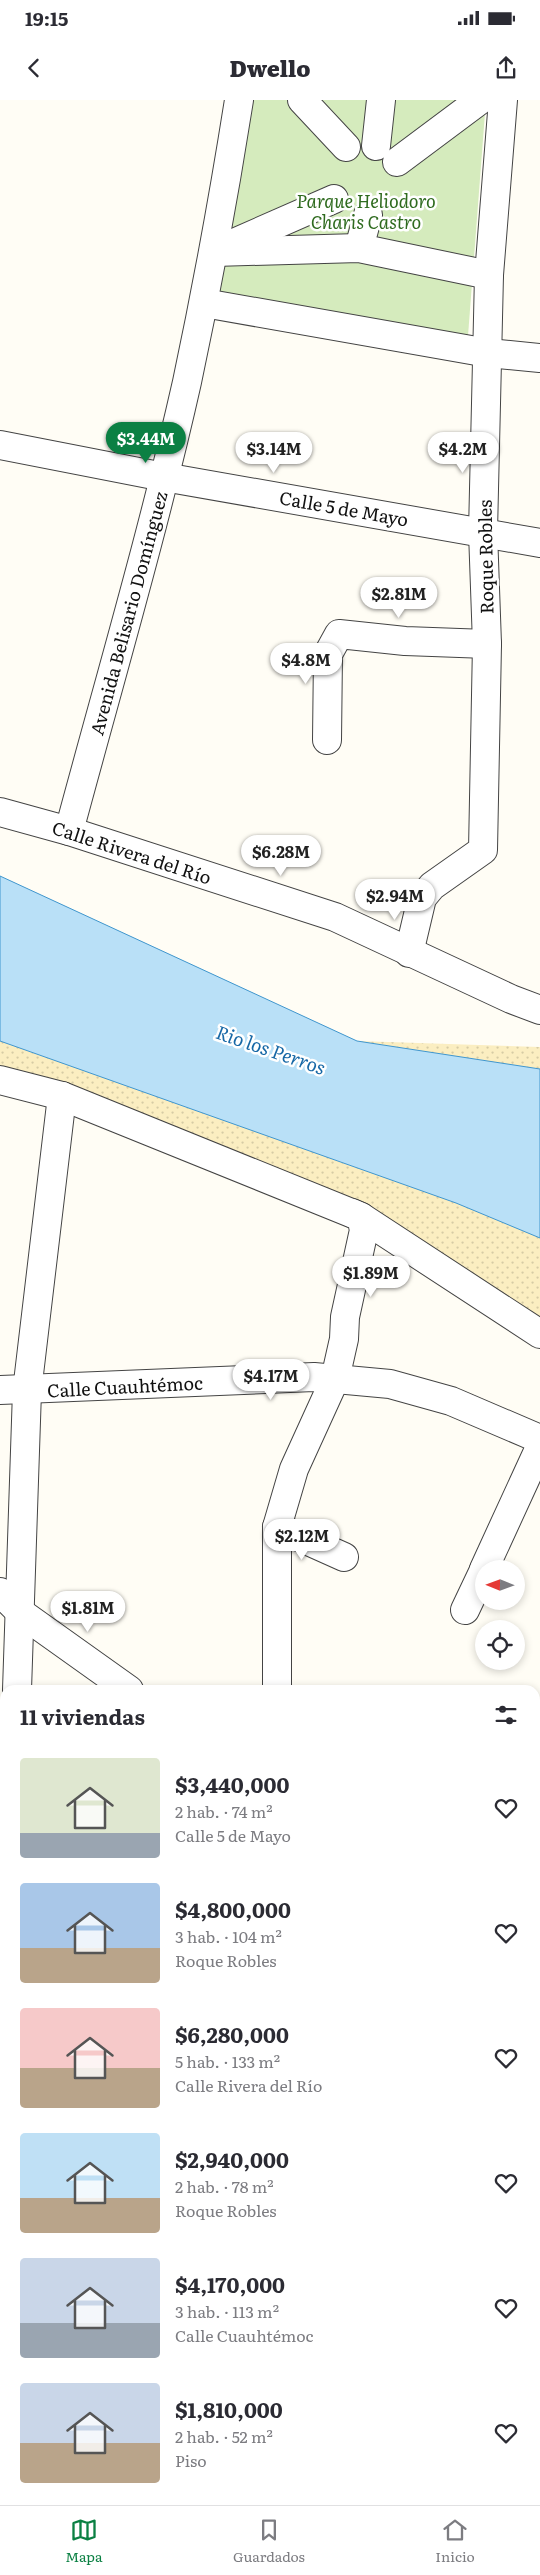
<!DOCTYPE html>
<html lang="es">
<head>
<meta charset="utf-8">
<style>
	:root { --surface:#fff; --page:#f2f2f3; --text:#2b2b33; --muted:#7c7c81; --line:#e1e1e2; --accent:#0b8043 }
	body { margin:0; font-family:Literata,serif; background:var(--page); color:var(--text); height:100vh; display:flex; flex-direction:column; font-size:19px; white-space:nowrap }
	* { box-sizing:border-box; margin:0 }
	p { font-size:16px; color:var(--muted) }
	.icon { flex:none; width:28px; height:28px; fill:none; stroke:currentColor; stroke-width:2; stroke-linecap:round; stroke-linejoin:round }
	.map { position:relative; flex:1; overflow:hidden }
	.side { position:absolute; left:0px; top:1585px; width:540px; height:820px; display:flex; flex-direction:column; background:var(--surface); border-radius:15px 15px 0 0; box-shadow:0 2px 8px #0003 }
	.side>* { flex:none }
	.needle { width:32px; rotate:271deg }
	.buttons { position:absolute; left:475px; top:1460px; display:grid; gap:10px }
	.buttons a { display:grid; place-items:center; width:50px; height:50px; border-radius:50%; background:var(--surface); box-shadow:0 2px 8px #0003; font-size:25px }
	.price { position:absolute; translate:-50% -42px; padding:0 11px; border-radius:18px; background:#fff; color:#222; font-size:16px; line-height:32px; filter:drop-shadow(0 1px 2px #0008) }
	.price::after { content:''; position:absolute; left:50%; top:30px; width:15px; height:11px; margin-left:-8px; background:inherit; clip-path:polygon(0 0,100% 0,50% 100%) }
	.price.on { background:var(--accent); color:#fff }
	ul { padding:0; list-style:none }
	li { display:flex; align-items:center; gap:15px; height:125px; padding:0 20px }
	li span { display:grid; place-items:center; flex:none; width:140px; height:100px; border-radius:5px; color:#555 }
	li>.icon { margin-inline-start:auto }
	span .icon { width:60px; height:60px; fill:#fffc; stroke-width:1 }
	li b { font-size:21px }
	h2 { display:flex; justify-content:space-between; align-items:center; height:60px; padding:0 20px; font-size:21px }
	.status { display:flex; justify-content:space-between; align-items:center; height:35px; padding:0 25px; background:var(--surface); direction:ltr }
	.status svg { height:14px; fill:currentColor }
	header { display:flex; justify-content:space-between; align-items:center; height:65px; padding:0 20px; background:var(--surface); font-size:22px; font-weight:800 }
	.tabs { display:flex; justify-content:space-around; align-items:center; height:70px; border-top:1px solid var(--line); background:var(--surface); font-size:14px; color:var(--muted) }
	.tabs a { display:grid; justify-items:center; gap:2px }
	.tabs .on { color:var(--accent) }
	.map>svg:first-child { display:block }
	.sand { fill:url(#sand-dots) }
	.park { fill:#d5ebbd }
	.water { fill:#b9e0f7; stroke:#3f96cf }
	.lines { fill:none; stroke-linecap:round; stroke-linejoin:round }
	.minor-casing { stroke:#444; stroke-width:30 }
	.minor { stroke:#fff; stroke-width:28 }
	.labels { text-anchor:middle; dominant-baseline:central; stroke-width:5; stroke-linejoin:round; paint-order:stroke }
	.park-label { font-size:18px; font-style:italic; fill:#2f6b1f; stroke:#fff }
	.street-label { font-size:18px; fill:#111; stroke:#fff }
	.water-label { font-size:19px; font-style:italic; fill:#1768a6; stroke:#fff }
</style>
</head>
<body>
<div class="status"><b>19:15</b><svg viewBox="0 0 49 12"><path d="M0 12V9h3v3zM5 12V6h3v6zM10 12V3h3v9zM15 12V0h3v12zM26 1h20v11H26zM47 4h2v5h-2z"/></svg></div>
<header><svg class="icon" aria-label="back" viewBox="0 0 24 24"><path d="M15 5l-7 7 7 7"/></svg>Dwello<svg class="icon" aria-label="share" viewBox="0 0 24 24"><path d="M12 15V3M7 8l5-5 5 5M5 13v7h14v-7"/></svg></header>
<div class="map">
<svg width="540" height="2405" viewBox="0 0 540 2405">
	<defs>
		<pattern id="sand-dots" width="8" height="8" patternUnits="userSpaceOnUse" patternTransform="scale(1.25)"><rect width="8" height="8" fill="#fbeec1"/><path d="M2 2h.1M6 6h.1" fill="none" stroke="#d6cba5" stroke-width="1.8" stroke-linecap="round"/></pattern>
	</defs>
	<rect width="100%" height="100%" fill="#fffdf5"/>
	<path class="sand" d="M 0,776 L 357,941 L 540,947 L 540,1234 L 361,1117 L 0,980 Z"/>
	<path class="park" d="M 242,0 L 486,0 L 468,236 L 207,201 Z"/>
	<path class="water" d="M 0,776 L 357,941 L 540,969 L 540,1138 L 456,1103 L 0,941 Z"/>
	<g class="lines">
		<g class="minor-casing">
			<g id="minor">
				<path d="M 302,0 L 346,47"/>
				<path d="M 376,46 L 381,0"/>
				<path d="M 397,62 L 480,0"/>
				<path d="M 227,146 L 334,99"/>
				<path d="M 359,148 L 368,115"/>
				<path d="M 214,152 L 359,148 L 489,175"/>
				<path d="M 204,203 L 488,253 L 540,258"/>
				<path d="M 0,345 L 164,377 L 540,443"/>
				<path d="M 327,640 L 328,554 L 339,534 L 405,541 L 487,544"/>
				<path d="M 0,712 L 69,731 L 335,817 L 511,899 L 540,910"/>
				<path d="M 69,731 C 109,582 153,433 187,282 C 207,188 224,95 239,0"/>
				<path d="M 409,853 L 422,798 L 432,786 L 483,750 L 487,544 L 483,432 L 489,175 L 503,0"/>
				<path d="M 0,980 L 62,996 L 361,1117 L 364,1130 L 345,1217 L 344,1239 L 335,1279 L 294,1369 L 277,1427 L 277,1590"/>
				<path d="M 352,1113 L 361,1117 L 540,1234"/>
				<path d="M 0,1290 L 314,1277 L 390,1284 L 451,1301 L 540,1339"/>
				<path d="M 277,1427 L 344,1457"/>
				<path d="M 484,1469 L 540,1347"/>
				<path d="M 0,1492 L 21,1513 L 129,1590"/>
				<path d="M 465,1510 L 484,1470"/>
				<path d="M 17,1590 L 27,1291 L 62,996"/>
				<path d="M 535,1752 L 540,1754"/>
				<path d="M 535,1984 L 540,1984"/>
				<path d="M 0,2088 L 5,1930"/>
				<path d="M 535,2093 L 540,2095"/>
				<path d="M 535,2247 L 540,2258"/>
				<path d="M 0,2332 L 5,2332"/>
				<path d="M 535,2380 L 540,2380"/>
			</g>
		</g>
		<use href="#minor" class="minor"/>
	</g>
	<g class="labels">
		<g class="park-label">
			<text x="366" y="100">Parque Heliodoro<tspan x="366" dy="21">Charis Castro</tspan></text>
		</g>
		<g class="street-label">
			<text transform="translate(344 408) rotate(10)">Calle 5 de Mayo</text>
			<text transform="translate(485 457) rotate(-91)">Roque Robles</text>
			<text transform="translate(128 513) rotate(-75)">Avenida Belisario Domínguez</text>
			<text transform="translate(132 752) rotate(18)">Calle Rivera del Río</text>
			<text transform="translate(125 1286) rotate(-3)">Calle Cuauhtémoc</text>
		</g>
		<g class="water-label">
			<text transform="translate(271 949) rotate(19)">Rio los Perros</text>
		</g>
	</g>
</svg>
<div class="buttons">
<a><svg class="needle" viewBox="-14 -14 28 28"><path d="M0-13l5 13h-10z" fill="#e53935"/><path d="M0 13l5-13h-10z" fill="#7c7c81"/></svg></a>
<a><svg class="icon" aria-label="locate" viewBox="0 0 24 24"><circle cx="12" cy="12" r="6"/><path d="M12 2v4M12 18v4M2 12h4M18 12h4"/></svg></a>
</div>
<b class="price on" style="left:146px;top:364px">$3.44M</b>
<b class="price" style="left:274px;top:374px">$3.14M</b>
<b class="price" style="left:463px;top:374px">$4.2M</b>
<b class="price" style="left:399px;top:519px">$2.81M</b>
<b class="price" style="left:306px;top:585px">$4.8M</b>
<b class="price" style="left:281px;top:777px">$6.28M</b>
<b class="price" style="left:395px;top:821px">$2.94M</b>
<b class="price" style="left:371px;top:1198px">$1.89M</b>
<b class="price" style="left:271px;top:1301px">$4.17M</b>
<b class="price" style="left:302px;top:1461px">$2.12M</b>
<b class="price" style="left:88px;top:1533px">$1.81M</b>
<section class="side">
<h2>11 viviendas<svg class="icon" aria-label="filters" viewBox="0 0 24 24"><path d="M4 7h16M4 17h16"/><circle cx="9" cy="7" r="2"/><circle cx="15" cy="17" r="2"/></svg></h2>
<ul>
<li><span style="background:linear-gradient(#dfe7d0 75%,#9aa5b1 0)"><svg class="icon" aria-label="home" viewBox="0 0 24 24"><path d="M3 11l9-7 9 7M6 9v11h12V9"/></svg></span><div><b>$3,440,000</b><p>2 hab. · 74 m²</p><p>Calle 5 de Mayo</p></div><svg class="icon" aria-label="heart" viewBox="0 0 24 24"><path d="M12 20l-8-8c-3-5 5-10 8-4 3-6 11-1 8 4z"/></svg></li>
<li><span style="background:linear-gradient(#a9c7e8 65%,#b9a48a 0)"><svg class="icon" aria-label="home" viewBox="0 0 24 24"><path d="M3 11l9-7 9 7M6 9v11h12V9"/></svg></span><div><b>$4,800,000</b><p>3 hab. · 104 m²</p><p>Roque Robles</p></div><svg class="icon" aria-label="heart" viewBox="0 0 24 24"><path d="M12 20l-8-8c-3-5 5-10 8-4 3-6 11-1 8 4z"/></svg></li>
<li><span style="background:linear-gradient(#f6c9c9 60%,#b9a48a 0)"><svg class="icon" aria-label="home" viewBox="0 0 24 24"><path d="M3 11l9-7 9 7M6 9v11h12V9"/></svg></span><div><b>$6,280,000</b><p>5 hab. · 133 m²</p><p>Calle Rivera del Río</p></div><svg class="icon" aria-label="heart" viewBox="0 0 24 24"><path d="M12 20l-8-8c-3-5 5-10 8-4 3-6 11-1 8 4z"/></svg></li>
<li><span style="background:linear-gradient(#bfe0f5 65%,#b9a48a 0)"><svg class="icon" aria-label="home" viewBox="0 0 24 24"><path d="M3 11l9-7 9 7M6 9v11h12V9"/></svg></span><div><b>$2,940,000</b><p>2 hab. · 78 m²</p><p>Roque Robles</p></div><svg class="icon" aria-label="heart" viewBox="0 0 24 24"><path d="M12 20l-8-8c-3-5 5-10 8-4 3-6 11-1 8 4z"/></svg></li>
<li><span style="background:linear-gradient(#c9d6e8 65%,#9aa5b1 0)"><svg class="icon" aria-label="home" viewBox="0 0 24 24"><path d="M3 11l9-7 9 7M6 9v11h12V9"/></svg></span><div><b>$4,170,000</b><p>3 hab. · 113 m²</p><p>Calle Cuauhtémoc</p></div><svg class="icon" aria-label="heart" viewBox="0 0 24 24"><path d="M12 20l-8-8c-3-5 5-10 8-4 3-6 11-1 8 4z"/></svg></li>
<li><span style="background:linear-gradient(#c9d6e8 60%,#b9a48a 0)"><svg class="icon" aria-label="home" viewBox="0 0 24 24"><path d="M3 11l9-7 9 7M6 9v11h12V9"/></svg></span><div><b>$1,810,000</b><p>2 hab. · 52 m²</p><p>Piso</p></div><svg class="icon" aria-label="heart" viewBox="0 0 24 24"><path d="M12 20l-8-8c-3-5 5-10 8-4 3-6 11-1 8 4z"/></svg></li>
</ul>
</section>
</div>
<nav class="tabs">
<a class="on"><svg class="icon" aria-label="map" viewBox="0 0 24 24"><path d="M3 6l6-2 6 2 6-2v14l-6 2-6-2-6 2zM9 4v14M15 6v14"/></svg>Mapa</a>
<a><svg class="icon" aria-label="saved" viewBox="0 0 24 24"><path d="M7 4h10v16l-5-4-5 4z"/></svg>Guardados</a>
<a><svg class="icon" aria-label="home" viewBox="0 0 24 24"><path d="M3 11l9-7 9 7M6 9v11h12V9"/></svg>Inicio</a>
</nav>
</body>
</html>
